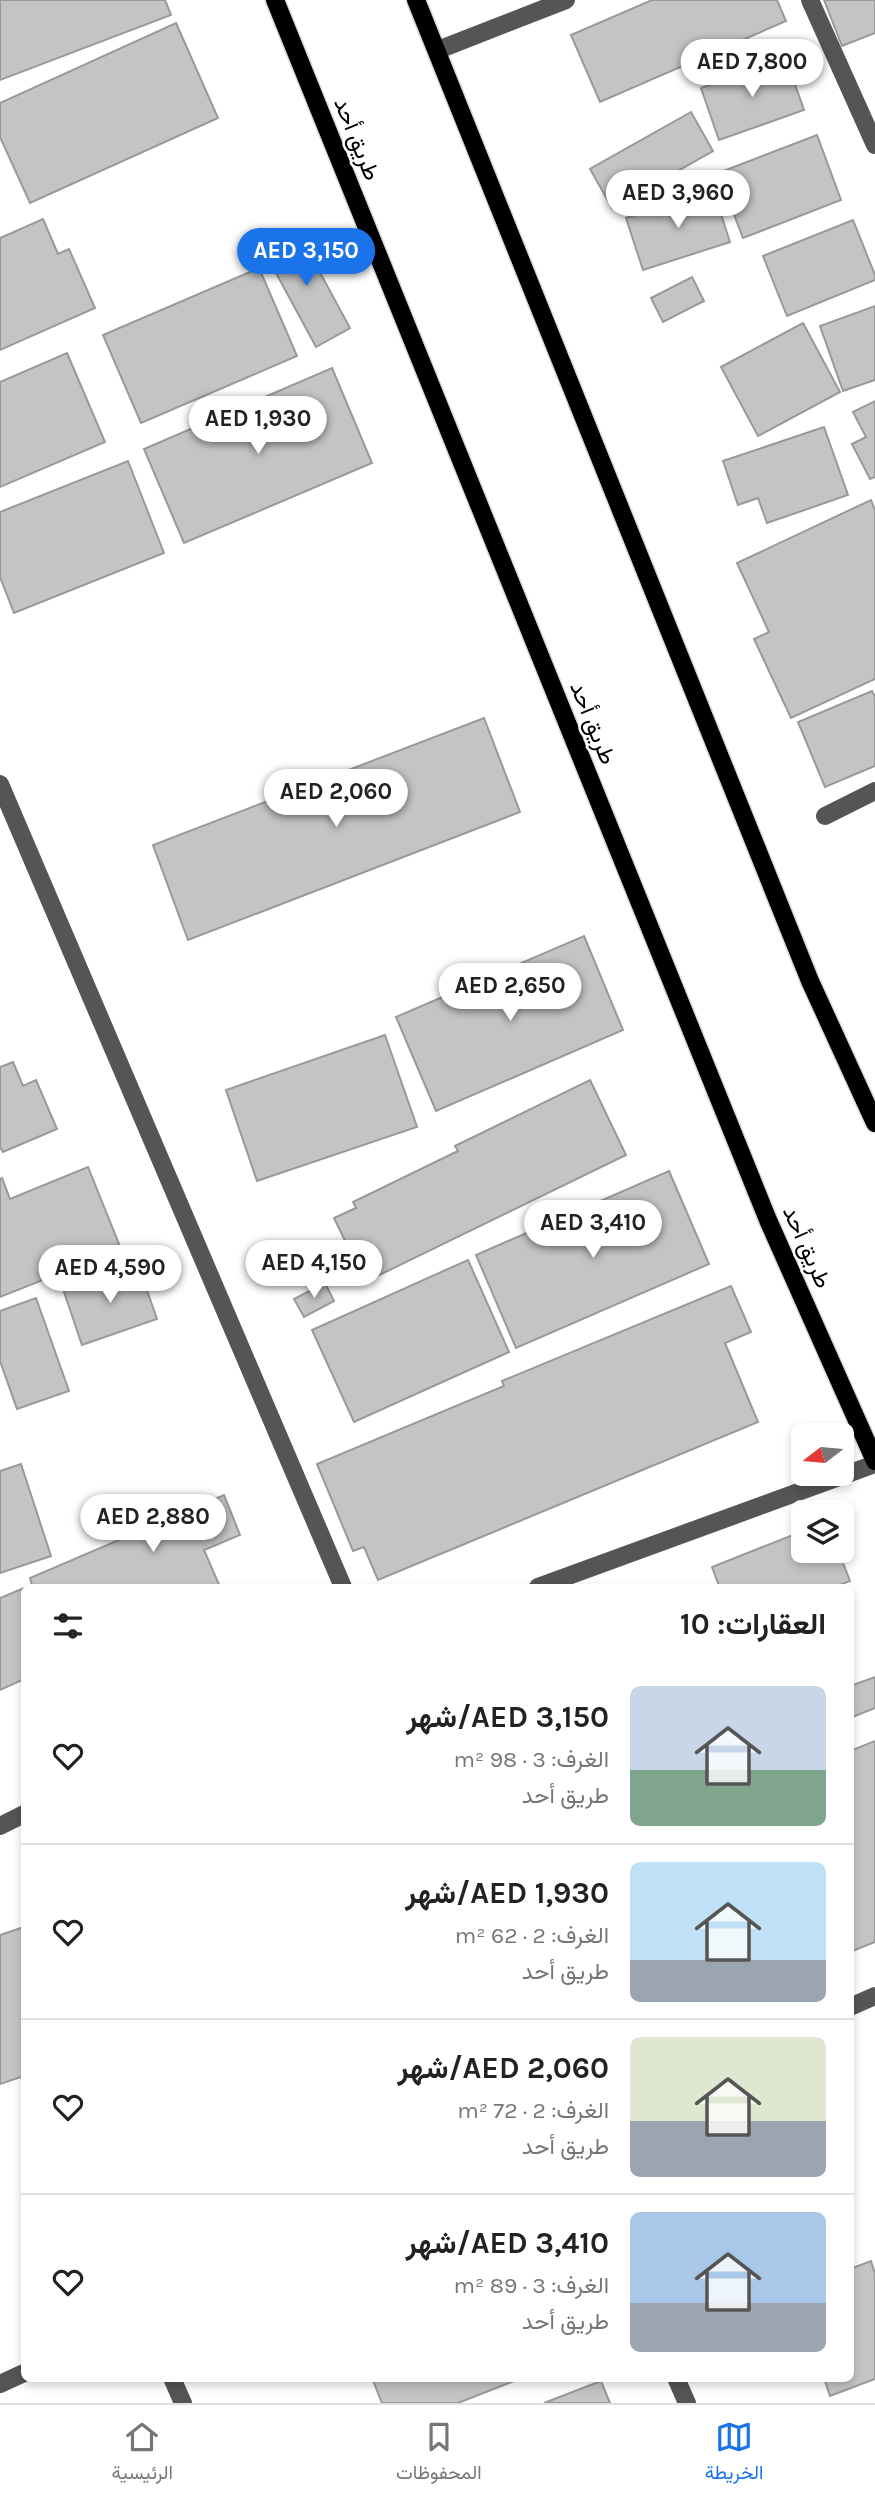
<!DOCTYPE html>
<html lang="ar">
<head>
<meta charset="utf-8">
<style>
	:root { --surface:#fff; --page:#f6f6f6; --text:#222; --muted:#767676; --line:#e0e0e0; --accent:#1a73e8 }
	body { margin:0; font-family:Karla,Vazirmatn,sans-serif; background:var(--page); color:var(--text); direction:rtl; height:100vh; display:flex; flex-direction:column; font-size:26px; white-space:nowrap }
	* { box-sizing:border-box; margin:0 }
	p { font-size:23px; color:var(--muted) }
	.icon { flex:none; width:38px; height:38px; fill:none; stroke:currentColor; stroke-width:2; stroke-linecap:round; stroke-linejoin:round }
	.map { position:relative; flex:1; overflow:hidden; direction:ltr }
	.side { position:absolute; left:21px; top:1584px; width:833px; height:798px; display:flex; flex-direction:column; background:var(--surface); border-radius:10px; box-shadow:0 4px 10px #0003; direction:rtl }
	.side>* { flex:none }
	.needle { width:46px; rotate:254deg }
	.fabs { position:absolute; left:791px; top:1423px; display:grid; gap:14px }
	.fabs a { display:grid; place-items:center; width:63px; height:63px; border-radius:10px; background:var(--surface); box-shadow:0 4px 10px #0003; font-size:35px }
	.price { position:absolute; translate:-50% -60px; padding:0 16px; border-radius:24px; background:#fff; color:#222; font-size:23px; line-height:46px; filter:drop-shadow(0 2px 4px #0008) }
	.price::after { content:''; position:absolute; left:50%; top:42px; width:21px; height:16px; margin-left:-10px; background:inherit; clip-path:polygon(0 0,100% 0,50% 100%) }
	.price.current { background:var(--accent); color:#fff }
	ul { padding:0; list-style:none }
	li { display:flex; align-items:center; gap:21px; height:175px; padding:0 28px }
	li+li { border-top:2px solid var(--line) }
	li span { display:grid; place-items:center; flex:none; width:196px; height:140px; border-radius:10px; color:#555 }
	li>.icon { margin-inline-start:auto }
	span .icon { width:84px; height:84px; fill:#fffc; stroke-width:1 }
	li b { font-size:30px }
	h2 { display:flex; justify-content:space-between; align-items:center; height:84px; padding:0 28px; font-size:30px }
	.dock { display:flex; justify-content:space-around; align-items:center; height:98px; border-top:2px solid var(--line); background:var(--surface); font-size:19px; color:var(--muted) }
	.dock a { display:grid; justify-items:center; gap:4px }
	.dock .current { color:var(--accent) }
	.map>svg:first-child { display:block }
	.building { fill:#c4c4c4; stroke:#999; stroke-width:2 }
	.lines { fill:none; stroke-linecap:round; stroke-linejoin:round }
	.major-casing { stroke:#dbdbdb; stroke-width:21 }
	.minor { stroke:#555; stroke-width:18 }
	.major { stroke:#000; stroke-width:18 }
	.labels { text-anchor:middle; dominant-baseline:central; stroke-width:5; stroke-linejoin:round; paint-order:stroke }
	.street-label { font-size:23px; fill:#000; stroke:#fff }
</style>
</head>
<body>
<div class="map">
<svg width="875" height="2403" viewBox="0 0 875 2403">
	<rect width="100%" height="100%" fill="#fff"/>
	<g class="building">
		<path d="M 0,0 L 165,0 L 171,15 L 0,80 Z"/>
		<path d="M 652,0 L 777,0 L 786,21 L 600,102 L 571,35 Z"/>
		<path d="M 824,0 L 875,0 L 875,33 L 842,46 Z"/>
		<path d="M 176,23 L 218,118 L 30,203 L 0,137 L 0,103 Z"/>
		<path d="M 786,59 L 804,110 L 719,140 L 701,88 Z"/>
		<path d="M 691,112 L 713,151 L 612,208 L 590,169 Z"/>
		<path d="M 817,135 L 841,200 L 743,238 L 718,173 Z"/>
		<path d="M 713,189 L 730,242 L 643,270 L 626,218 Z"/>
		<path d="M 43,219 L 58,254 L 69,249 L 95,308 L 0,350 L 0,238 Z"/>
		<path d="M 853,220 L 875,275 L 875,280 L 787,316 L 763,256 Z"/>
		<path d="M 297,230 L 350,328 L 316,347 L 263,249 Z"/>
		<path d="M 259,268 L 297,356 L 141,423 L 103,335 Z"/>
		<path d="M 692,277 L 704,301 L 663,322 L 651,298 Z"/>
		<path d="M 875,306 L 875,380 L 843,391 L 820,326 Z"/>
		<path d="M 803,323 L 840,392 L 758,436 L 721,367 Z"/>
		<path d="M 67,353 L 105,442 L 0,487 L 0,382 Z"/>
		<path d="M 332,368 L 372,463 L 184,543 L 144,449 Z"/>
		<path d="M 875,401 L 875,477 L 870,479 L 852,444 L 866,437 L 853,412 Z"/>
		<path d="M 824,427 L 848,495 L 767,523 L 758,498 L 738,505 L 723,461 Z"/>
		<path d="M 128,461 L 164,553 L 14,613 L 0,577 L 0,512 Z"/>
		<path d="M 871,500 L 875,510 L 875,679 L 791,718 L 754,639 L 769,632 L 737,563 Z"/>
		<path d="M 872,691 L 875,697 L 875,766 L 825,787 L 798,722 Z"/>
		<path d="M 484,718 L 520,812 L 188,940 L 153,845 Z"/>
		<path d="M 584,936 L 623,1030 L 436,1111 L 396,1017 Z"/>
		<path d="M 385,1035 L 417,1127 L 257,1181 L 226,1090 Z"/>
		<path d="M 13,1062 L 23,1086 L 36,1080 L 57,1129 L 3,1152 L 0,1147 L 0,1067 Z"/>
		<path d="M 590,1080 L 626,1155 L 365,1282 L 334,1218 L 356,1208 L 353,1202 L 458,1151 L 455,1146 Z"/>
		<path d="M 88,1167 L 121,1249 L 0,1297 L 0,1179 L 2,1178 L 10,1199 Z"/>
		<path d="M 669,1171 L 709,1264 L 516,1348 L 476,1255 Z"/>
		<path d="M 468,1260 L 509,1352 L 354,1422 L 312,1330 Z"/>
		<path d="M 138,1265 L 157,1319 L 82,1345 L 63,1289 Z"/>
		<path d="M 325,1283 L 334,1301 L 304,1317 L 294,1299 Z"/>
		<path d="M 731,1286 L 751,1332 L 725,1343 L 758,1422 L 378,1580 L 364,1547 L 353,1551 L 317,1464 L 504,1386 L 502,1381 Z"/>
		<path d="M 36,1298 L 69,1391 L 17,1409 L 0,1361 L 0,1311 Z"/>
		<path d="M 21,1464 L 51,1556 L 0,1573 L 0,1471 Z"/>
		<path d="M 224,1495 L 240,1535 L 204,1550 L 220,1587 L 26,1587 L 32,1585 L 30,1578 Z"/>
		<path d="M 803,1531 L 803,1550 L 838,1550 L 850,1581 L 835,1587 L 717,1587 L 719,1586 L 712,1567 Z"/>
		<path d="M 24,1588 L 24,1679 L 0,1690 L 0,1598 Z"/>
		<path d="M 875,1677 L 875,1708 L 850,1718 L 850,1686 Z"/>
		<path d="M 875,1741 L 875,1942 L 850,1952 L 850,1751 Z"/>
		<path d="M 24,1927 L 24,2076 L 0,2084 L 0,1935 Z"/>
		<path d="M 871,2261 L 875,2274 L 875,2379 L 830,2396 L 824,2378 L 850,2378 L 850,2269 Z"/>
		<path d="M 372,2378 L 522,2378 L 458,2403 L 382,2403 Z"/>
		<path d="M 601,2381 L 610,2403 L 544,2403 Z"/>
	</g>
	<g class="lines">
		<g class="major-casing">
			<g id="major">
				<path d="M 275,0 L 768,1220 L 875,1461"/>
				<path d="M 416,0 L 810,981 L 875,1123"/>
			</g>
		</g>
		<g class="minor">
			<path d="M 810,0 L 875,145"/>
			<path d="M 438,50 L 566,0"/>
			<path d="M 0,784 L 343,1587"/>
			<path d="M 825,816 L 875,791"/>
			<path d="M 538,1587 L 875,1464"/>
			<path d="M 0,1826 L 24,1814"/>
			<path d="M 850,2007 L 875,1996"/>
			<path d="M 172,2378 L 183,2403"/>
			<path d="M 676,2378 L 687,2403"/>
			<path d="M 0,2384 L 24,2373"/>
		</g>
		<use href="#major" class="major"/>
	</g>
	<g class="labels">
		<g class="street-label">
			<text transform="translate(357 139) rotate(68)">طريق أحد</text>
			<text transform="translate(593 723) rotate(68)">طريق أحد</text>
			<text transform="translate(807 1247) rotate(66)">طريق أحد</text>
		</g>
	</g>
</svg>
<div class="fabs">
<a><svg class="needle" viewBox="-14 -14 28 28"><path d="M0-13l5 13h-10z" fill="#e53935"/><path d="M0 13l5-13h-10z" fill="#767676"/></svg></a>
<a><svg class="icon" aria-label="layers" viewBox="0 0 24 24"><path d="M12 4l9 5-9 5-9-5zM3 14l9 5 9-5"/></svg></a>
</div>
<b class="price" style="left:752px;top:99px">AED 7,800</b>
<b class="price" style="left:678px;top:230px">AED 3,960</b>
<b class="price current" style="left:306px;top:288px">AED 3,150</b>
<b class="price" style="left:258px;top:456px">AED 1,930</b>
<b class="price" style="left:336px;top:829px">AED 2,060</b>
<b class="price" style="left:510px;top:1023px">AED 2,650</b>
<b class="price" style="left:593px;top:1260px">AED 3,410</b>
<b class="price" style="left:314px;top:1300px">AED 4,150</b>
<b class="price" style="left:110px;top:1305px">AED 4,590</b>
<b class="price" style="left:153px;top:1554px">AED 2,880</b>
<section class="side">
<h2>العقارات: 10<svg class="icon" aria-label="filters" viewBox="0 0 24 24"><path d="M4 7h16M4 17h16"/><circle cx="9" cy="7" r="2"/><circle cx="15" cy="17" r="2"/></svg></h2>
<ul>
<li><span style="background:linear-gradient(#c9d6e8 60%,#7fa58c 0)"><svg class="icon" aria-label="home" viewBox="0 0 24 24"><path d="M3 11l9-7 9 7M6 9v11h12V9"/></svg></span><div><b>AED 3,150/شهر</b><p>الغرف: 3 · 98 m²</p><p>طريق أحد</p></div><svg class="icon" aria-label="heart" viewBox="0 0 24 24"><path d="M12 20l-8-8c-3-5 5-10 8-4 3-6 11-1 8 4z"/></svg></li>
<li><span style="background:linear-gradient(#bfe0f5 70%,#9aa5b1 0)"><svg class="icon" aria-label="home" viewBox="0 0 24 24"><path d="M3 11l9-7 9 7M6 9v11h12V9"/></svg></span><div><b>AED 1,930/شهر</b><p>الغرف: 2 · 62 m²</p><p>طريق أحد</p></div><svg class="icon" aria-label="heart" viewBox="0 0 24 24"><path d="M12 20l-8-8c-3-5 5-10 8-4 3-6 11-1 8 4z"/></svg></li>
<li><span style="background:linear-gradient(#dfe7d0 60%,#9aa5b1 0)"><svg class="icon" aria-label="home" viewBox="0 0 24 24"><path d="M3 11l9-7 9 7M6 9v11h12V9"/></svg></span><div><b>AED 2,060/شهر</b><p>الغرف: 2 · 72 m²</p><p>طريق أحد</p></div><svg class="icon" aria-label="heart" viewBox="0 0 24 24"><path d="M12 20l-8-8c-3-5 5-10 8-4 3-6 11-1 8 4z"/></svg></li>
<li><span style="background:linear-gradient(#a9c7e8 65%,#9aa5b1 0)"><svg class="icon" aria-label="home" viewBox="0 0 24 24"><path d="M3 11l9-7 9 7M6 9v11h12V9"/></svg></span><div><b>AED 3,410/شهر</b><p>الغرف: 3 · 89 m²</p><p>طريق أحد</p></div><svg class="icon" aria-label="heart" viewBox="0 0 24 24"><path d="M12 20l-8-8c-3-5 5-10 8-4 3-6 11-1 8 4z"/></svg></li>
</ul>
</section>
</div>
<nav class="dock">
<a class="current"><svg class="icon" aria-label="map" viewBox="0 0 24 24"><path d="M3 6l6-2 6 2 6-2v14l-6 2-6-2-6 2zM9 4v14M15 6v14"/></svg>الخريطة</a>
<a><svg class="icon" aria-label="saved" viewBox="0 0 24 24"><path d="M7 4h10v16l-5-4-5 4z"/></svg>المحفوظات</a>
<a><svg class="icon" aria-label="home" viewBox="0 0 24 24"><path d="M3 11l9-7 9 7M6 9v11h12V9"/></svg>الرئيسية</a>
</nav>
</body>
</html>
